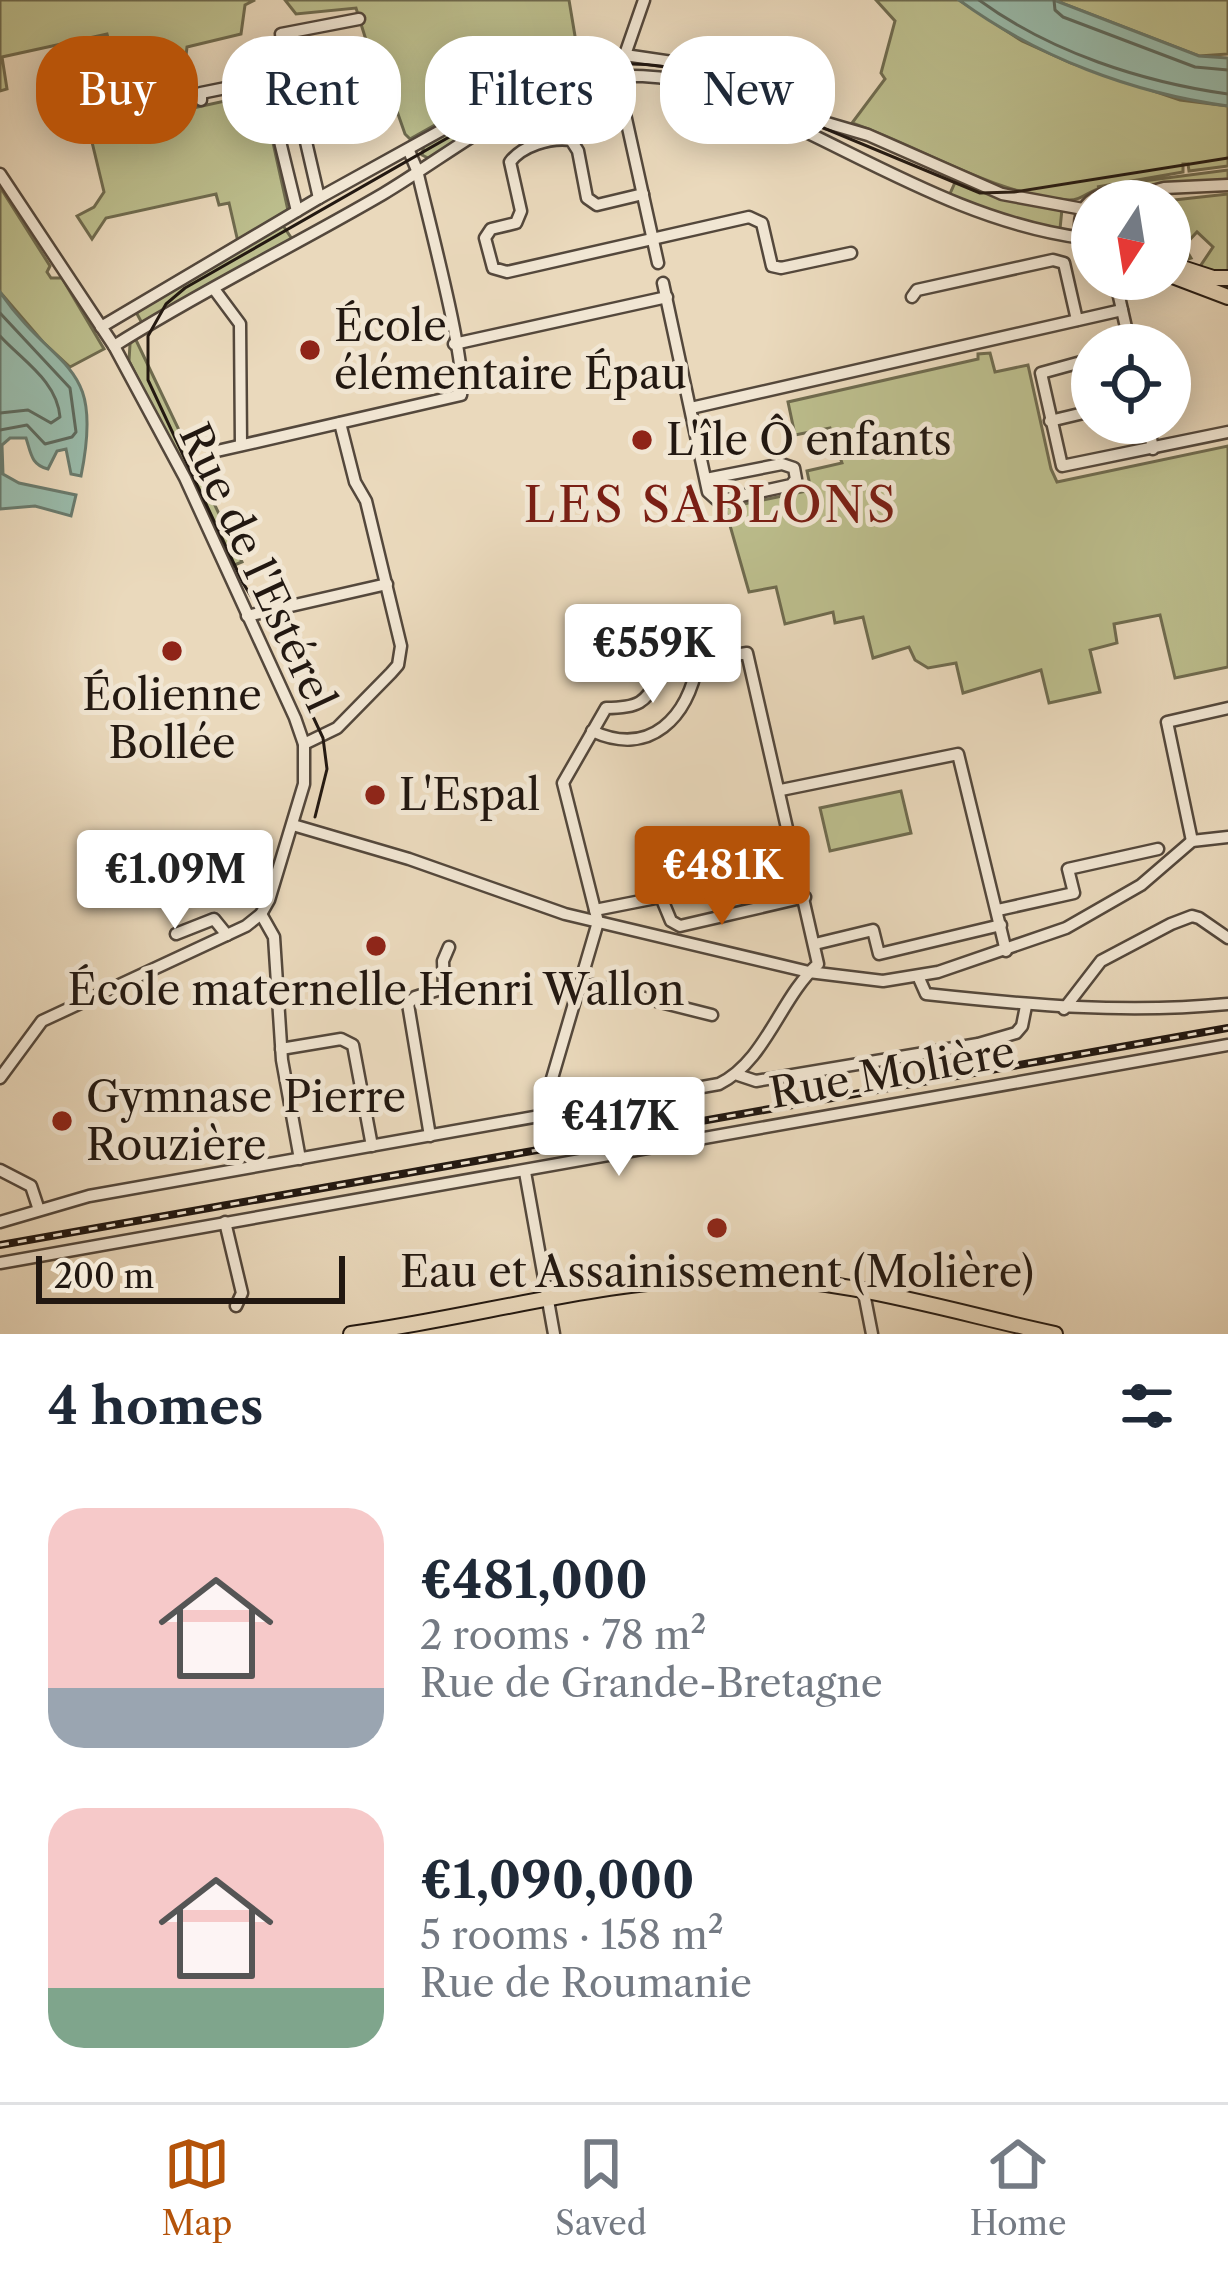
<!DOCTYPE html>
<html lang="en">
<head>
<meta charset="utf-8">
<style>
	:root { --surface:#fff; --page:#f6f6f7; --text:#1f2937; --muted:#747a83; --line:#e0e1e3; --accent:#b45309 }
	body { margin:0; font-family:"Libre Caslon Text",serif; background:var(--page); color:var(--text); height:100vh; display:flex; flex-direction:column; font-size:45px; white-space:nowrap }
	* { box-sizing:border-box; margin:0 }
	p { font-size:39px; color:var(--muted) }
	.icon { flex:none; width:66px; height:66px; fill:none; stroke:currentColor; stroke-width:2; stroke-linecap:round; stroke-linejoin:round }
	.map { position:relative; height:1334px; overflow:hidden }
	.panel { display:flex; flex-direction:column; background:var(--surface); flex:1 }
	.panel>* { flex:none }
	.hud { position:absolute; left:36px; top:36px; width:1158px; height:108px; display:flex; gap:24px }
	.needle { width:78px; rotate:192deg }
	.controls { position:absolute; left:1071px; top:180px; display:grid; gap:24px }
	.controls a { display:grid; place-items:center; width:120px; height:120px; border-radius:50%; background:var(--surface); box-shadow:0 6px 30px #0003; font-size:60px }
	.scale { position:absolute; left:36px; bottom:30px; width:309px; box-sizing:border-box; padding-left:12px; border:6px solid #221811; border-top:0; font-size:33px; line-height:42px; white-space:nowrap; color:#221811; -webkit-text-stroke:9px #f1e6d3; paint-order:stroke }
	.price { position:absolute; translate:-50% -102px; padding:0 27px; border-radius:12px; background:#fff; color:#222; font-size:39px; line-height:78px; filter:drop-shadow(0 3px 6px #0008) }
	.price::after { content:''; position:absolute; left:50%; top:72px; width:36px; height:27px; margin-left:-18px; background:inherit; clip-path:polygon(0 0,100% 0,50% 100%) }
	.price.on { background:var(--accent); color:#fff }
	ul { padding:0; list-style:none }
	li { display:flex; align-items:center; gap:36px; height:300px; padding:0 48px }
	li span { display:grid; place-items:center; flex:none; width:336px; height:240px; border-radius:36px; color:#555 }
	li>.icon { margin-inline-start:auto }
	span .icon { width:144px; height:144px; fill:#fffc; stroke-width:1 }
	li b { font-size:51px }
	h2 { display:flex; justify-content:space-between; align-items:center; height:144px; padding:0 48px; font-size:51px }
	.chip { padding:0 42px; border-radius:48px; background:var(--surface); box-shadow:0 6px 30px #0003; font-size:42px; line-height:108px }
	.chip.on { background:var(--accent); color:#fff }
	.dock { display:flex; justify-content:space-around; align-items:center; height:168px; border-top:3px solid var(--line); background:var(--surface); font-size:33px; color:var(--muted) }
	.dock a { display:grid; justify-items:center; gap:6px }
	.dock .on { color:var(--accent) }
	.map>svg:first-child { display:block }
	.green { fill:#bcbe8d; stroke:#6f6b4f; stroke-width:3 }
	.water { fill:#99bbab; stroke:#697a6d; stroke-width:3 }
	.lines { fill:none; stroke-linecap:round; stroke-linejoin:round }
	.shore { stroke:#5e6a5e; stroke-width:3 }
	.minor-casing { stroke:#54483c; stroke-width:15 }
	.major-casing { stroke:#221811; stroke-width:18 }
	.minor { stroke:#f1e6d3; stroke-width:10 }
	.major { stroke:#ead9bc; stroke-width:14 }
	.tram { stroke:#221811; stroke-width:3 }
	.rail-casing { stroke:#221811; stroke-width:8 }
	.rail { stroke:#f1e6d3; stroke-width:3; stroke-dasharray:9; stroke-linecap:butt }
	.poi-dot { fill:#8f2418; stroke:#f1e6d3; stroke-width:4.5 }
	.labels { text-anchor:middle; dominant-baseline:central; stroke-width:10; stroke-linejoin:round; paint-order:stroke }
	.poi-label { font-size:42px; fill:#221811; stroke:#f1e6d3; text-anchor:start }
	.street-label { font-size:42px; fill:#221811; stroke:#f1e6d3 }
	.quarter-label { font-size:48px; letter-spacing:3px; fill:#7a1f14; stroke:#f1e6d3 }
</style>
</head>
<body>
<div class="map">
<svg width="1228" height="1334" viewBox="0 0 1228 1334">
	<rect width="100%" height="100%" fill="#ead9bc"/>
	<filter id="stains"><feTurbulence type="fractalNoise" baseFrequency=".00167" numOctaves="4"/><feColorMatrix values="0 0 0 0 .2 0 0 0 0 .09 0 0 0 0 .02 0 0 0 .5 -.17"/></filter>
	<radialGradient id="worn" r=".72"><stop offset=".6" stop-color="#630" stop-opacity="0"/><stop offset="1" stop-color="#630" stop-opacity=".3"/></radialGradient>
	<g class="green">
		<path d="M 0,0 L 255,0 L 245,5 L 241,34 L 187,47 L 183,81 L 193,108 L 262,93 L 289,215 L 238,242 L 229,203 L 219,205 L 216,194 L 106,218 L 92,239 L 77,216 L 94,207 L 104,192 L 85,113 L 78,102 L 123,92 L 107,34 L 2,57 L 7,89 L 0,91 Z"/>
		<path d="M 285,0 L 569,0 L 578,54 L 522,76 L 410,139 L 405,134 L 384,74 L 372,59 L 356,8 L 296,14 Z"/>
		<path d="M 876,0 L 959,0 L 1022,41 L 1071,63 L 1180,100 L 1228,106 L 1228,166 L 1189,171 L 1188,164 L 1183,164 L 1183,172 L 1097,187 L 1228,170 L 1228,179 C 1197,182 1167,188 1137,192 C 1124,193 1114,185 1101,188 C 1088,191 1082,201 1067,200 C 992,194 924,148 852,123 L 885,79 L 881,73 L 895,21 Z"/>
		<path d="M 1054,0 L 1228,0 L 1228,54 L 1199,56 Z"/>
		<path d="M 605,63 L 609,67 L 606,74 L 586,78 L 430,159 L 422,155 L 424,145 C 481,112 539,74 605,63 Z"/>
		<path d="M 957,178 L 1062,209 L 1060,229 L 1039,228 L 949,196 Z"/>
		<path d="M 0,187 L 50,266 L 47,272 L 51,278 L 62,278 L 104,349 L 70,367 L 43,342 L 0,292 Z"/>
		<path d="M 1228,194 L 1228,273 L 1199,268 L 1213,247 L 1197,232 L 1184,246 L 1191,258 L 1178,262 L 1170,259 L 1170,201 L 1165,201 Z"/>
		<path d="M 282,224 L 292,239 L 143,325 L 136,312 Z"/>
		<path d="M 135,338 L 242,562 L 232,566 L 129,361 L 130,344 Z"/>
		<path d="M 990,353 L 995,372 L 1028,365 L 1051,469 L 1057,482 L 1228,446 L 1228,667 L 1175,678 L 1160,615 L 1114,624 L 1117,643 L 1090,650 L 1100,692 L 1049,703 L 1041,670 L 963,693 L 956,663 L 928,668 L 915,660 L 909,647 L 873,658 L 863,617 L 835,623 L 833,612 L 785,624 L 776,587 L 749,592 L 725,508 L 811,490 L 807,471 L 842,463 L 830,428 L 795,435 L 788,402 L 978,359 L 978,354 Z"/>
		<path d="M 901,791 L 911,833 L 830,851 L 820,808 Z"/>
	</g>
	<g class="water">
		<path d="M 959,0 L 1054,0 L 1199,56 L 1228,58 L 1228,106 C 1132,93 1037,57 959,0 Z"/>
		<path d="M 0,292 C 56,374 105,358 81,476 L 71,474 L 66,449 L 57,451 L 48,469 C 31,465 31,453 26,438 L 10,438 L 2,445 L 3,474 L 19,483 L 76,495 L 71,516 L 35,506 L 0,509 Z"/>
	</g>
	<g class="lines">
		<g class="shore">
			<path d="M 979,0 C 1050,52 1142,82 1228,94"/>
			<path d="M 1054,0 L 1055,10 L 1063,17 L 1195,67 L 1228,70"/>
			<path d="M 0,313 L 70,388 L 76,432 L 72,437 L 45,444 L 27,425 L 0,430"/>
			<path d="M 0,336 C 23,361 57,381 60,417 L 51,423 L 28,410 L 0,413"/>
		</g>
		<g class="minor-casing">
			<g id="minor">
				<path d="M 644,0 L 620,69 L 619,87 L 658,263"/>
				<path d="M 201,100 L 201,93 L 265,80 L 297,211"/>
				<path d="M 0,174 L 114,346 L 185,478 L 295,718 L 304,744 L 304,784 L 269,900 L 261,914 L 246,926 L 42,1021 L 0,1078"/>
				<path d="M 643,194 L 597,205 L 587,198 L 578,151 L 571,140 C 550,137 522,146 510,162 L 521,211 L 516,223 L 491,229 L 485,238 L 493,268 L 507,272 L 749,217 L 762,223 L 772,266 L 781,268 L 851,253"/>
				<path d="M 319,198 L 281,34 L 359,19"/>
				<path d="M 1126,198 L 1164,188 L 1228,185"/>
				<path d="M 1092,248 L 1080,229 C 1079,209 1088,198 1107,193 L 1130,201"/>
				<path d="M 1115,279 L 1130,345"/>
				<path d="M 663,283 L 708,492 L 718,501 L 791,485 L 796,479 L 794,468 L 782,464 L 706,479"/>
				<path d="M 214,289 L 240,324 L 241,445"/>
				<path d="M 912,297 L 917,290 L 1053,260 L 1064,263 L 1077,320"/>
				<path d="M 101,327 L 319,198 L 527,83 L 576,64 L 625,55 L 679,63 L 713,75 L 827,123 L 868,135 L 1002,194 L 1083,209"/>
				<path d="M 454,344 L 667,297"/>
				<path d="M 114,346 C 201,291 294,246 383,194 C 442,159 515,100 580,83 C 620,72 666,74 705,88 C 833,134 946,220 1083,238"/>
				<path d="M 1092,359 L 1041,373 L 1062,466 L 1228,432"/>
				<path d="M 691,408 L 1122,310"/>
				<path d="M 1050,421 L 1092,411"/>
				<path d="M 1148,423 L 1153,449"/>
				<path d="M 217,451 L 461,395 C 468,365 426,211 417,170 L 409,151"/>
				<path d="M 247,616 L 387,584"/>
				<path d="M 592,731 C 651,758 688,717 698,661"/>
				<path d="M 304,744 L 337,728 L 391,673 L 398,665 L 401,646 L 366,501 L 355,482 L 340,423"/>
				<path d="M 781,790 L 958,754 L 1006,951"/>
				<path d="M 293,825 L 409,859 L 565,914 L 809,972 L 883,981 L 938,972 L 1066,928 L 1141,885 L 1192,841 L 1228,837"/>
				<path d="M 1192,841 L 1167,722 L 1228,708"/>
				<path d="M 595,910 L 661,897 L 671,921 L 680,926 L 805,897"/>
				<path d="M 998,910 L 1074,893 L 1068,869 L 1158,849"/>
				<path d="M 261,914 L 274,937 L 282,1060 L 300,1159"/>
				<path d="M 176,934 L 214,919 L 227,935"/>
				<path d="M 815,944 L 873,930 L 879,954 L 1001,925"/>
				<path d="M 918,976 L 926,994 C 1028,1005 1125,1014 1228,1004"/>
				<path d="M 581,982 L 712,1015"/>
				<path d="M 1064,1009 L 1101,961 L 1171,924 L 1192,916 L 1199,918 L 1228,938"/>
				<path d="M 281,1049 L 341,1039 L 353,1045 L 372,1146"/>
				<path d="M 738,1075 L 756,1081 L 978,1044 L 1016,1033 L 1022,1026 L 1026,1006"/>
				<path d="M 541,1116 L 598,922"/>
				<path d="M 430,1136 L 408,1004 L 415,997 L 444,988 L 443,961 L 449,947"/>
				<path d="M 0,1170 L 31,1186 L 39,1210"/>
				<path d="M 525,1172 L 554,1334"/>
				<path d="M 0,1222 L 89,1196 L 719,1084 C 766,1061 780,998 818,964 L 747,653 L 668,666 C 645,697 649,708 606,708 L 563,783 L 598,922"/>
				<path d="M 225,1222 L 242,1293 L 236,1306"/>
				<path d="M 0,1263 L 1228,1045"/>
				<path d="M 864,1293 L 872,1334"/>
			</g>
		</g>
		<g class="major-casing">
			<g id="major">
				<path d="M 1170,264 L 1213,278 L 1228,278"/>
				<path d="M 1170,275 L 1228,297"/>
				<path d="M 351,1334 C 477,1317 603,1279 731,1277 C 836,1275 952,1312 1055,1334"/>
			</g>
		</g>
		<use href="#minor" class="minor"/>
		<use href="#major" class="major"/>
		<path class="tram" d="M 315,817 L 327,769 L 323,738 L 275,635 L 243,583 L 148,380 L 148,336 L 166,304 L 185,288 L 533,89 C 583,63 635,57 689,72 L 980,193 L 1014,192 L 1228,158"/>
		<g class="rail-casing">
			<path id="rail" d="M 0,1245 L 1228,1028"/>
		</g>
		<use href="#rail" class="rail"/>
	</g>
	<g class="poi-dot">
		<circle cx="310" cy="350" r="12"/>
		<circle cx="642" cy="440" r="12"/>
		<circle cx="172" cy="651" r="12"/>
		<circle cx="375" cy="795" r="12"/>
		<circle cx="376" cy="946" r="12"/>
		<circle cx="62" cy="1121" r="12"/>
		<circle cx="717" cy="1228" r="12"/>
	</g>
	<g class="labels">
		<g class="poi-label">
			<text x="334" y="326">École<tspan x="334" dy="48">élémentaire Épau</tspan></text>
			<text x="666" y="440">L'île Ô enfants</text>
			<text x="172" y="695" text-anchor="middle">Éolienne<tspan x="172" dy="48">Bollée</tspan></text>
			<text x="399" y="795">L'Espal</text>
			<text x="376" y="990" text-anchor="middle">École maternelle Henri Wallon</text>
			<text x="86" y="1097">Gymnase Pierre<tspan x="86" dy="48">Rouzière</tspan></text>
			<text x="717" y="1272" text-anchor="middle">Eau et Assainissement (Molière)</text>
		</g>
		<g class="street-label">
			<text transform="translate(258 567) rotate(65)">Rue de l'Estérel</text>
			<text transform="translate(892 1072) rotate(-10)">Rue Molière</text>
		</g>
		<g class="quarter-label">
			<text x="711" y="504">LES SABLONS</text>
		</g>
	</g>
	<rect width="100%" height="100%" filter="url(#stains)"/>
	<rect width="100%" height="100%" fill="url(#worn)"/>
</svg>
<div class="controls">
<a><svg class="needle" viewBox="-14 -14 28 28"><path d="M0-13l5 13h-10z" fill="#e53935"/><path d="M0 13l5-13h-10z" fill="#747a83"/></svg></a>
<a><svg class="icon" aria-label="locate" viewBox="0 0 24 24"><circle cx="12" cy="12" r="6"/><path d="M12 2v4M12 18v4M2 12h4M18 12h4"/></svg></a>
</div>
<div class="scale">200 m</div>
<b class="price" style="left:653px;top:706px">€559K</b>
<b class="price on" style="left:722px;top:928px">€481K</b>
<b class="price" style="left:175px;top:932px">€1.09M</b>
<b class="price" style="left:619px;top:1179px">€417K</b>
<div class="hud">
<a class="chip on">Buy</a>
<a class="chip">Rent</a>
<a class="chip">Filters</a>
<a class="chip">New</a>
</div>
</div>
<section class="panel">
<h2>4 homes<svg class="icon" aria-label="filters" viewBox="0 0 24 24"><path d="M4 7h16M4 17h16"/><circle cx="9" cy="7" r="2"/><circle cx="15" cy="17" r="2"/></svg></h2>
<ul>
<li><span style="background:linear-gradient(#f6c9c9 75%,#9aa5b1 0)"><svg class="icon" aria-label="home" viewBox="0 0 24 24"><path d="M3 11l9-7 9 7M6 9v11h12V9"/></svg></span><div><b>€481,000</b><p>2 rooms · 78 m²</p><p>Rue de Grande-Bretagne</p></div></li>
<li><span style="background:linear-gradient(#f6c9c9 75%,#7fa58c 0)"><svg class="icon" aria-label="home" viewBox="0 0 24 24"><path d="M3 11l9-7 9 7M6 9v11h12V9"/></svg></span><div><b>€1,090,000</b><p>5 rooms · 158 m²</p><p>Rue de Roumanie</p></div></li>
</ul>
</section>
<nav class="dock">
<a class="on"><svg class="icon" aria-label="map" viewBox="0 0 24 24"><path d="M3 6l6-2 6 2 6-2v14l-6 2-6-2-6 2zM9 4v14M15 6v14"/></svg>Map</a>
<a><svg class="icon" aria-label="saved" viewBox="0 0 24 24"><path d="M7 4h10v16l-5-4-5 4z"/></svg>Saved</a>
<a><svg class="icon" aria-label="home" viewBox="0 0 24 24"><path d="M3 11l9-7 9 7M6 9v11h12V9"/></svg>Home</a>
</nav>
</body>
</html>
